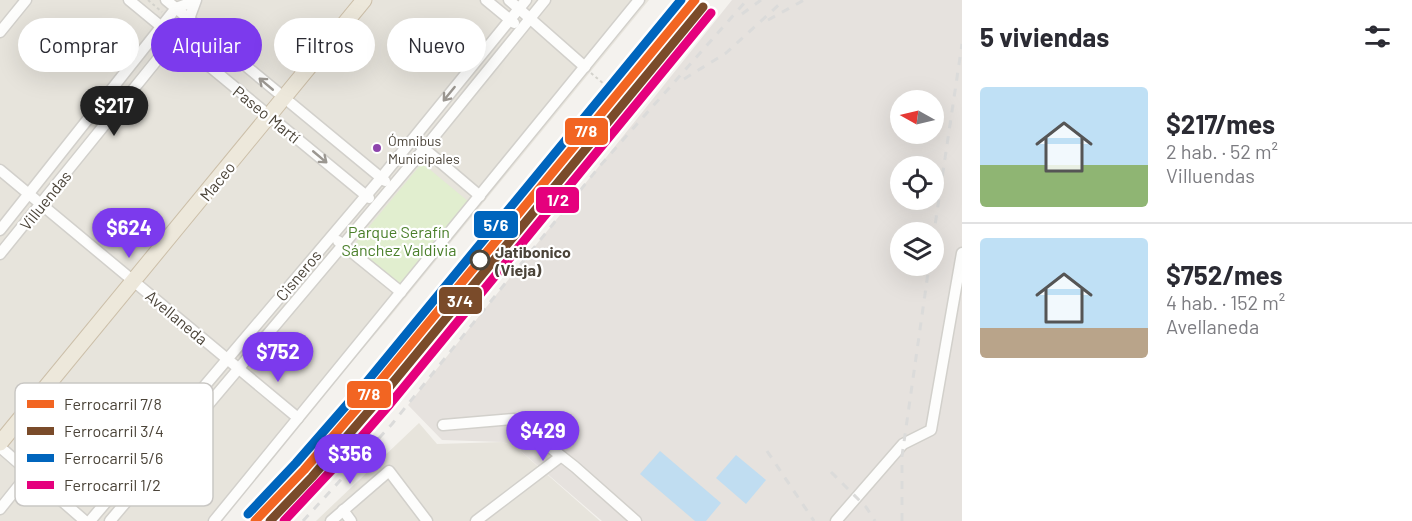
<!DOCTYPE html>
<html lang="es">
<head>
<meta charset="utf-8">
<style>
	:root { --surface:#fff; --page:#f7f7f7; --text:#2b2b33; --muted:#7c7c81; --line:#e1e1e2; --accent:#7c3aed }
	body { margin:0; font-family:Barlow,sans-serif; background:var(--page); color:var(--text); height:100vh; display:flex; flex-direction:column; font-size:22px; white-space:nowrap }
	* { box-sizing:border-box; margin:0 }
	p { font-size:20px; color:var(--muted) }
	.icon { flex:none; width:33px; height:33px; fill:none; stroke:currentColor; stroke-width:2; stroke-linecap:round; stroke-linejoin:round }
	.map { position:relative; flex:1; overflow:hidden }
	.panel { display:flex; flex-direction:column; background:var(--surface); width:450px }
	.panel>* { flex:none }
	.hud { position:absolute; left:18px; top:18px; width:570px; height:54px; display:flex; gap:12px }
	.needle { width:39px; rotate:278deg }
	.tools { position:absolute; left:890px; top:90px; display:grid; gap:12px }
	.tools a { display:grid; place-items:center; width:54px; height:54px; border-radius:50%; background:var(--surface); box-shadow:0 6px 24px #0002; font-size:30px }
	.price { position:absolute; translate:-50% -51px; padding:0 14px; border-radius:21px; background:var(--accent); color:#fff; font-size:20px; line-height:39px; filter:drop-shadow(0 2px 3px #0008) }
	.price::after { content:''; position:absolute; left:50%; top:36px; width:18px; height:14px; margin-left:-9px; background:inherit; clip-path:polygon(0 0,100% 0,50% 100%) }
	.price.active { background:#222; color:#fff }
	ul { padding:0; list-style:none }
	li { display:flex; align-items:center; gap:18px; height:150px; padding:0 18px }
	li+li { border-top:2px solid var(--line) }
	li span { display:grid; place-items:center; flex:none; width:168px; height:120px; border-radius:6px; color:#555 }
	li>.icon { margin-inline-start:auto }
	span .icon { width:72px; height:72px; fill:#fffc; stroke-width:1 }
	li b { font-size:26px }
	h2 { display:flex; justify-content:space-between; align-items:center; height:72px; padding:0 18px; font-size:26px }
	.tag { padding:0 21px; border-radius:27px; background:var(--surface); box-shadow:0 6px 24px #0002; font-size:21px; line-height:54px }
	.tag.active { background:var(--accent); color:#fff }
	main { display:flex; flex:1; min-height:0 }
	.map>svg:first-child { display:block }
	.residential { fill:#e7e4dc }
	.industrial { fill:#e6e2de; fill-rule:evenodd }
	.green { fill:#e1eecf }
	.water { fill:#c0ddf1 }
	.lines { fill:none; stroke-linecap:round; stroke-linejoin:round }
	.minor-casing { stroke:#d2d0cb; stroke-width:13 }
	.highway-casing { stroke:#ccbfa9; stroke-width:17 }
	.path { stroke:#d3d2cc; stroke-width:2; stroke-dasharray:3 3; stroke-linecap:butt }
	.minor { stroke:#fdfdfc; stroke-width:10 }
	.highway { stroke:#ede8db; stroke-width:15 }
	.rail { stroke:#dbdbda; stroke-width:3; stroke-dasharray:8 8; stroke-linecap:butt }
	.rail-1-casing { stroke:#fff; stroke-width:14 }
	.rail-2-casing { stroke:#fff; stroke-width:14 }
	.rail-3-casing { stroke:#fff; stroke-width:14 }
	.rail-4-casing { stroke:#fff; stroke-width:14 }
	.rail-1 { stroke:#f26522; stroke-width:9 }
	.rail-2 { stroke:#7a4b2a; stroke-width:9 }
	.rail-3 { stroke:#0065bd; stroke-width:9 }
	.rail-4 { stroke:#e5007d; stroke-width:9 }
	.oneway { stroke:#9b9791 }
	.bus-dot { fill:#8e44ad; stroke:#fff; stroke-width:2 }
	.stop-dot { fill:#fff; stroke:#4b4439; stroke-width:3 }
	.labels { text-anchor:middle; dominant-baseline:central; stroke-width:4.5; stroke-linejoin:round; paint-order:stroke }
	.bus-label { font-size:14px; fill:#4b4439; stroke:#fff; text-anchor:start }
	.street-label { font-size:16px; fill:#4b4439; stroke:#fff }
	.park-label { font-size:16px; fill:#4a7f2a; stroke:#fff }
	.stop-label { font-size:16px; font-weight:bold; fill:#4b4439; stroke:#fff; text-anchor:start }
	.key { fill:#fff; stroke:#c9c7c4; stroke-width:1.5 }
	.key-label { font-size:16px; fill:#4b4439 }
	.line-badge { stroke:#fff; stroke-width:2 }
	.badge-label { font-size:16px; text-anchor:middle; font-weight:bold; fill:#fff }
</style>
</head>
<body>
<main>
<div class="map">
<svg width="962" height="521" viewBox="0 0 962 521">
	<rect width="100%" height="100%" fill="#f4f2ee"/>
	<g class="residential">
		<path d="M 0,0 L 649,0 L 389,318 L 217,521 L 0,521 Z"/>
		<path d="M 419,423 L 437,444 L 502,442 L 516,447 L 600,521 L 316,521 Z"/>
	</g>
	<path class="industrial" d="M 732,0 L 962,0 L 962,521 L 602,521 L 516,447 L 502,442 L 442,440 L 408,405 ZM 900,100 L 933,100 L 933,134 L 900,134 ZM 900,166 L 933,166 L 933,200 L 900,200 ZM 900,232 L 933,232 L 933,266 L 900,266 Z"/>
	<path class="green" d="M 422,163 L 469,202 L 401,287 L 353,246 Z"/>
	<g class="water">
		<path d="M 660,451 L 721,503 L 706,521 L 695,521 L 640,474 Z"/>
		<path d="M 736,455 L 766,480 L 746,504 L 716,478 Z"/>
	</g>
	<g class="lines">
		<g class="minor-casing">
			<g id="minor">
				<path d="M 129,0 L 369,198"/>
				<path d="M 166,0 L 385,181"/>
				<path d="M 486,0 L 514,23"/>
				<path d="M 509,0 L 585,67"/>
				<path d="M 0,32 L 26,0"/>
				<path d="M 420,145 L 480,196"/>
				<path d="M 0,170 L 298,418"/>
				<path d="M 0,230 L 176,8 L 195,1"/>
				<path d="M 338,241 L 401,292"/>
				<path d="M 0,254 L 174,39 L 189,19 L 196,0"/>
				<path d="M 443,425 L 514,419 L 575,467 L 636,521"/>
				<path d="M 0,447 L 85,521"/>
				<path d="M 0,509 L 29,473"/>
				<path d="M 343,510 L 351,521"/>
				<path d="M 90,521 L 381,178 L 526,0"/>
				<path d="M 110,521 L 424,149 L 545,0"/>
				<path d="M 214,521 L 639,0"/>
				<path d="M 331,521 L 389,471 L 427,521"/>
				<path d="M 476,521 L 560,457"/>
				<path d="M 836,521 L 903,444 L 931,430 L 962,253"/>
			</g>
		</g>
		<g class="highway-casing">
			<path id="highway" d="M 0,443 L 364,0"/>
		</g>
		<g class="path">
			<path d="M 148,0 L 162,12"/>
			<path d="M 591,73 L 632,108"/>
		</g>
		<use href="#minor" class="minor"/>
		<use href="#highway" class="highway"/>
		<g class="rail">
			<path d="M 742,14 L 761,0"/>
			<path d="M 768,20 L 804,0"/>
			<path d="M 684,79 L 726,53 L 784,0"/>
			<path d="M 933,239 L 962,44"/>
			<path d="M 767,451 L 814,521"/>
			<path d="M 831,472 L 866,507 L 875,521"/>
			<path d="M 303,521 L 392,424 L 599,167 L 747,0"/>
			<path d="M 902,521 L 902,456 L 929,266"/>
		</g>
		<g class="rail-1-casing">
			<path id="rail-1" d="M 255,521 L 304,470 L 373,390 L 695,0"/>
		</g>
		<g class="rail-2-casing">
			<path id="rail-2" d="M 270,521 L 312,477 L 381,397 L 703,7"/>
		</g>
		<g class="rail-3-casing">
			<path id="rail-3" d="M 248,514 L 296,463 L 365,384 L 681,0"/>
		</g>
		<g class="rail-4-casing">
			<path id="rail-4" d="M 284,521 L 343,458 L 390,404 L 711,13"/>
		</g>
		<use href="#rail-1" class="rail-1"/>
		<use href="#rail-2" class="rail-2"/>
		<use href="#rail-3" class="rail-3"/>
		<use href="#rail-4" class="rail-4"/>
	</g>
	<defs><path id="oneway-shaft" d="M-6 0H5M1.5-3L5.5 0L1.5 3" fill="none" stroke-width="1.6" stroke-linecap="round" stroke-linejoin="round" transform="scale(1.5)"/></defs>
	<g class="oneway">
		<use href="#oneway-shaft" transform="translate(266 84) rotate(-140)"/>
		<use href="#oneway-shaft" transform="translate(449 94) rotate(129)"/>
		<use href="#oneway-shaft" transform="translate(320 157) rotate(40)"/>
	</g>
	<circle class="bus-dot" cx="377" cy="148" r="5"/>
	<circle class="stop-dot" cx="480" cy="260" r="9"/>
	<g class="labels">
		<g class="bus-label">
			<text x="388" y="140">Ómnibus<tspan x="388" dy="18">Municipales</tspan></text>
		</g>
		<g class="street-label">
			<text transform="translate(267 114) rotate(39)">Paseo Martí</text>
			<text transform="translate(217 181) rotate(-51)">Maceo</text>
			<text transform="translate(45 200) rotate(-51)">Villuendas</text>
			<text transform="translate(298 275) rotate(-50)">Cisneros</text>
			<text transform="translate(177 317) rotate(40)">Avellaneda</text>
		</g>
		<g class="park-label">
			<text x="399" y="231">Parque Serafín<tspan x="399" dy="18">Sánchez Valdivia</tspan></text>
		</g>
		<g class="stop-label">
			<text x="495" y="251">Jatibonico<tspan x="495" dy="18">(Vieja)</tspan></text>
		</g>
	</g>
	<rect x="15" y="383" width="198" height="123" rx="9" class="key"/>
	<rect x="27" y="400" width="27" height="8" fill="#f26522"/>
	<rect x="27" y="427" width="27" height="8" fill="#7a4b2a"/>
	<rect x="27" y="454" width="27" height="8" fill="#0065bd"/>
	<rect x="27" y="481" width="27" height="8" fill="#e5007d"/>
	<g class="key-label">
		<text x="64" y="410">Ferrocarril 7/8</text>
		<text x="64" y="437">Ferrocarril 3/4</text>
		<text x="64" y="464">Ferrocarril 5/6</text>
		<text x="64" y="491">Ferrocarril 1/2</text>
	</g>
	<g class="line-badge">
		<rect x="564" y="117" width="45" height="29" rx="6" fill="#f26522"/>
		<rect x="535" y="186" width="45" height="28" rx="6" fill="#e5007d"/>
		<rect x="473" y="210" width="46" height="29" rx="6" fill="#0065bd"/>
		<rect x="438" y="286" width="45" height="29" rx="6" fill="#7a4b2a"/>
		<rect x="346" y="380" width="46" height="29" rx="6" fill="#f26522"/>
	</g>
	<g class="badge-label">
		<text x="586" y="137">7/8</text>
		<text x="558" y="206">1/2</text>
		<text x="496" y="231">5/6</text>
		<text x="460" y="307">3/4</text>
		<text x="369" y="400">7/8</text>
	</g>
</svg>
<div class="tools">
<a><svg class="needle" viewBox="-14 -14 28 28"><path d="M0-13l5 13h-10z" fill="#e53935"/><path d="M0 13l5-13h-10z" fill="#7c7c81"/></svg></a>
<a><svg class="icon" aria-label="locate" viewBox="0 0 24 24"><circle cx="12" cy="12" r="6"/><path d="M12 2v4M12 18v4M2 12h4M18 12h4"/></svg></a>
<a><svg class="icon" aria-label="layers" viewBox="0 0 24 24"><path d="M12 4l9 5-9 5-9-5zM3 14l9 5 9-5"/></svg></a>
</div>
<b class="price active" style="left:114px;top:137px">$217</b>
<b class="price" style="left:129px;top:259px">$624</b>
<b class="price" style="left:278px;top:383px">$752</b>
<b class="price" style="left:543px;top:462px">$429</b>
<b class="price" style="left:350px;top:485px">$356</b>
<div class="hud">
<a class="tag">Comprar</a>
<a class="tag active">Alquilar</a>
<a class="tag">Filtros</a>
<a class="tag">Nuevo</a>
</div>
</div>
<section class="panel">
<h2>5 viviendas<svg class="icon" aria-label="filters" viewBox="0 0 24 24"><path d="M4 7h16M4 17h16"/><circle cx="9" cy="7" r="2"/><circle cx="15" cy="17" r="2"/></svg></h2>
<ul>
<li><span style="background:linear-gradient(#bfe0f5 65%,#8fb573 0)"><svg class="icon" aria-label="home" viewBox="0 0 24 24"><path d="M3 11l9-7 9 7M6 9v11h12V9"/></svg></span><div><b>$217/mes</b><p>2 hab. · 52 m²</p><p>Villuendas</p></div></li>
<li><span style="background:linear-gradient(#bfe0f5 75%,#b9a48a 0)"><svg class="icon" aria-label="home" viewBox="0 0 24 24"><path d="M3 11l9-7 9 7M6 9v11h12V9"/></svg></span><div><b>$752/mes</b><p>4 hab. · 152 m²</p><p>Avellaneda</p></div></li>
</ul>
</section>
</main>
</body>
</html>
